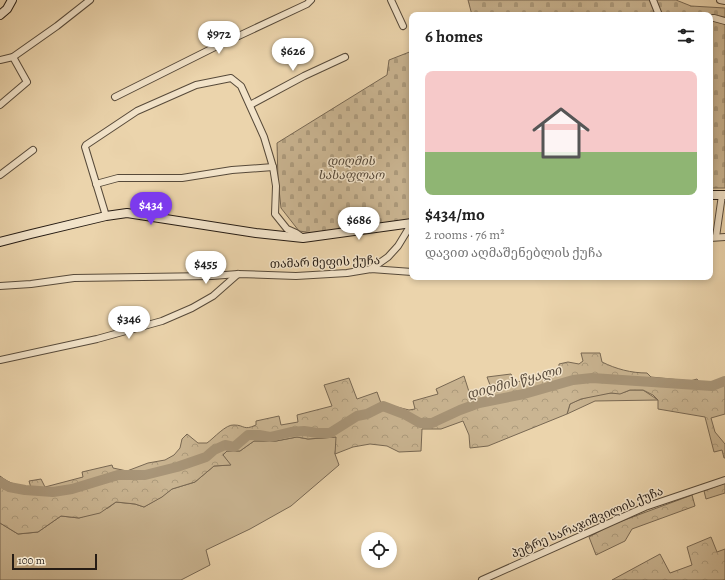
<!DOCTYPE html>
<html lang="en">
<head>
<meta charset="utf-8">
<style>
	:root { --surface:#fff; --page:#f6f6f6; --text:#222; --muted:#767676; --accent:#7c3aed }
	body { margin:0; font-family:Alegreya,"Noto Serif Georgian",serif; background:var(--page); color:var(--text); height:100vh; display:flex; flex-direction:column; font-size:15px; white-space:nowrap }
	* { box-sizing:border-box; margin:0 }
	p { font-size:13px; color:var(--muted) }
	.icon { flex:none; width:22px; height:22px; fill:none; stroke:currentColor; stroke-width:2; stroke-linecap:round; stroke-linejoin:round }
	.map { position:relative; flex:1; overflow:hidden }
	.panel { position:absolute; left:409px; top:12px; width:304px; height:268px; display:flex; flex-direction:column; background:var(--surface); border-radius:8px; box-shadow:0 2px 6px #0003 }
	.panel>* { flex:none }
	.tools { position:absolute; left:361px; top:532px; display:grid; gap:8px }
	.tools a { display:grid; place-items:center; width:36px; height:36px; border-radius:50%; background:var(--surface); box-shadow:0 2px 6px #0003; font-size:20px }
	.scale { position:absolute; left:12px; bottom:10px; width:85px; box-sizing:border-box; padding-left:4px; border:2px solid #261c14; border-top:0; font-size:11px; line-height:14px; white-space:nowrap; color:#261c14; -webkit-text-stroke:3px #f2e3c9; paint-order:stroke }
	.price { position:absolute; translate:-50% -34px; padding:0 9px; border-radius:14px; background:#fff; color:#222; font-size:13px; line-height:26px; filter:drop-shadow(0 1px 2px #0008) }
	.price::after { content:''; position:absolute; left:50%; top:24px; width:12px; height:9px; margin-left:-6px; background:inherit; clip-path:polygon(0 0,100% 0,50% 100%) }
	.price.active { background:var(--accent); color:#fff }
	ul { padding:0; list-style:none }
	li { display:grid; align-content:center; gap:8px; height:212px; padding:0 16px }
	li span { display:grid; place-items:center; height:124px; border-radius:8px; color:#555 }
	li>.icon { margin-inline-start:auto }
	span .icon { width:72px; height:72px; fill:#fffc; stroke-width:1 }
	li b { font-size:17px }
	h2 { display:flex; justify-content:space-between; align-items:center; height:48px; padding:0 16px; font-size:17px }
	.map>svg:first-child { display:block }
	.grass { fill:#cab592; stroke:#786853 }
	.forest { fill:url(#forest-crowns); stroke:#786853 }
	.cemetery { fill:url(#cemetery-stones); stroke:#786853 }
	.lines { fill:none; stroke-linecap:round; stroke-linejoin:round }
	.river { stroke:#a89578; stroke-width:10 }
	.street-casing { stroke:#574a3a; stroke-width:8 }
	.secondary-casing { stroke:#261c14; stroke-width:10 }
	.street { stroke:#f2e3c9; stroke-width:6 }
	.secondary { stroke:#f2e3c9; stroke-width:8 }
	.labels { text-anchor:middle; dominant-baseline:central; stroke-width:3; stroke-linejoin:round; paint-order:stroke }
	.park-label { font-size:12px; font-style:italic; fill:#574a3a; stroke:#f2e3c9 }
	.street-label { font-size:12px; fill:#261c14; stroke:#f2e3c9 }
	.water-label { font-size:13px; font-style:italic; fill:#5a4c3c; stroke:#f2e3c9 }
</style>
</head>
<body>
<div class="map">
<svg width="725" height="580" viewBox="0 0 725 580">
	<defs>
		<pattern id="forest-crowns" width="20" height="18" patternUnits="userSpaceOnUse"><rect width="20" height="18" fill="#cab592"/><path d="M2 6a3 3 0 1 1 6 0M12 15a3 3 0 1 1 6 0" fill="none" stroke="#ad9b7d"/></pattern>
		<pattern id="cemetery-stones" width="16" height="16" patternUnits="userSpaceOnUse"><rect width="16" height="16" fill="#cab592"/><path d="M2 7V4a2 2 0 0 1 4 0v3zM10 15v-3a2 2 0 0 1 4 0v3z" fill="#ad9b7d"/></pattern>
	</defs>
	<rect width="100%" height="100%" fill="#ebd4ac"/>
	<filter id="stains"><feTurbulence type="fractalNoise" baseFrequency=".005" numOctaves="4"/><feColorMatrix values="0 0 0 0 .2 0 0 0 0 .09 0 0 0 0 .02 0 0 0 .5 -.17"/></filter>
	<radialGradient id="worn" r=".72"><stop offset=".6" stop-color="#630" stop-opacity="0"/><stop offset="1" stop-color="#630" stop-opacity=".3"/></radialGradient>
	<g class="grass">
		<path d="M 630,390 L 643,390 L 658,400 L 595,401 L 567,414 L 570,404 C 581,398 598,394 611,393 C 620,393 621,394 630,390 Z"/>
		<path d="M 297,437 L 308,439 L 337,437 L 335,454 L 339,465 L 291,506 L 250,529 L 206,550 L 210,565 L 181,580 L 0,580 L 0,523 L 18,534 L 38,532 L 61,516 L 79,518 L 108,508 L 116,502 L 135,504 L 144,507 L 161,497 L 172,489 L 195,482 L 214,466 L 230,465 L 223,455 L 227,451 L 240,451 L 254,441 L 276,441 Z"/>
	</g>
	<g class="forest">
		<path d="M 581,353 L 600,353 L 602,362 C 616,369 631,373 647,373 L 651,377 L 690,381 L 697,379 L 700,383 L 711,383 L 725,379 L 725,414 L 711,418 L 715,432 L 725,444 L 725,458 L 724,458 L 722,450 L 714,452 L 705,417 L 658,409 L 658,400 L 653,395 L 643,390 L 630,390 L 620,394 L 611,393 L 581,399 L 570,404 L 567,414 L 488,446 L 470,448 L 469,435 L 463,421 L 441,429 L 422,429 L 421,451 L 399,452 L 387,446 L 370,444 L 353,447 L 335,454 L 336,437 L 308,439 L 297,437 L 276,441 L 254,441 L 240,451 L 227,451 L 223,455 L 231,465 L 214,466 L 195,482 L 172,489 L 162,497 L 144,507 L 135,504 L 116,502 L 100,513 L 79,518 L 61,516 L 38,532 L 18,534 L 0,523 L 0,476 C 10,484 19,486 31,488 L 29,481 L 41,479 L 45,487 L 83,477 L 82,472 L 112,465 L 113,468 L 127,471 L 148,463 L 165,460 L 174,455 L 180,448 L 182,439 L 187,434 L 198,443 L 207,443 C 214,438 226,424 234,425 C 245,425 243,431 256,425 L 256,421 L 279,416 L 281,425 L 298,422 L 297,415 L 332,406 L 324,385 L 349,378 L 357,399 L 377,392 L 381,403 L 409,410 L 415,409 L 413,401 L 438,394 L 436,389 L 464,376 L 471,398 L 483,395 L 490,385 L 487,377 L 511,374 L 515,382 C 528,380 548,380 559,371 L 559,364 L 568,362 L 579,364 L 583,361 Z"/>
		<path d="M 725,483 L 725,493 L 706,499 L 704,491 Z"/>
		<path d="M 692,495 L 695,506 L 632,529 L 625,541 L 596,555 L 589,537 L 611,525 Z"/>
		<path d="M 711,537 L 717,552 L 725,549 L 725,580 L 612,580 L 660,554 L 670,573 L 692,565 L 687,547 Z"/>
	</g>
	<g class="cemetery">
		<path d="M 468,0 L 676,0 L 691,6 L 725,8 L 725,188 L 710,188 L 710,15 L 472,15 Z"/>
		<path d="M 412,51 L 412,221 L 314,233 L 299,231 L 281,208 L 278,180 L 277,143 L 387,75 L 389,60 Z"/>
	</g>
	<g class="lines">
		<path class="river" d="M 0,482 L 9,487 L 25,490 L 53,492 L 72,489 L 118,475 L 145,475 L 177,467 L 206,457 L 214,450 L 225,445 L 234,447 L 248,435 L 259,435 L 270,437 L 291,432 L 304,431 L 318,433 L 330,433 L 357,416 L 367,414 L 383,406 L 404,414 L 420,423 L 432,423 L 460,410 L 479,403 L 524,394 L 573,380 L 592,378 L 712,386 L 725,381"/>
		<g class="street-casing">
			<g id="street">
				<path d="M 391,0 L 403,26"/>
				<path d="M 653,0 L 659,15"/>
				<path d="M 720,0 L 725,1"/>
				<path d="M 710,18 L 714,18 L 725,21"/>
				<path d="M 0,60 L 13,57 L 57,26 L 90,0"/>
				<path d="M 115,97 L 215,47 L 307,4 L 311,0"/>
				<path d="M 0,105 L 27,82 L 13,57"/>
				<path d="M 250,105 L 304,76 L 345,57"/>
				<path d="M 0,175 L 33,150"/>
				<path d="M 96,184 L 118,178 L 182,178 L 232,170 L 273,167"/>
				<path d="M 106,216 L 85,147 L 86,145 L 137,111 L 196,85 L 231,78 L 241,86 L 264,137 L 273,167 L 276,186 L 275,214 L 287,229 L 296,233 L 303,238"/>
				<path d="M 716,237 L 722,195"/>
				<path d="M 710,238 L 725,237"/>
				<path d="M 371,269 L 388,257 L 398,246 L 412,223"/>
				<path d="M 0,286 L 31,284 L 74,278 L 212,276 L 238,274 L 296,276 L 347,273 L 371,269 L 412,272"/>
				<path d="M 0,360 L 97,339 L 162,321 L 192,308 L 213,296 L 238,274"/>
				<path d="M 482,580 L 645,507 L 725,480"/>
			</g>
		</g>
		<g class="secondary-casing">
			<g id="secondary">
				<path d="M 0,15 L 7,9 L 12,0"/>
				<path d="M 710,195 L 725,195"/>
				<path d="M 0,242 L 31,234 L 106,216 L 127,213 L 256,233 L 303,238 L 412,223"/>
			</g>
		</g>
		<use href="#street" class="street"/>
		<use href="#secondary" class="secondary"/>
	</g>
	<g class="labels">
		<g class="park-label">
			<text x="351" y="161">დიღმის<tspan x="351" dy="14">სასაფლაო</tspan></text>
		</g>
		<g class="street-label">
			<text transform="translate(325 262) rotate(-2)">თამარ მეფის ქუჩა</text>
			<text transform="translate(587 522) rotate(-23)">პეტრე სარაჯიშვილის ქუჩა</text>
		</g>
		<g class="water-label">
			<text transform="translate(514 382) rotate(-15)">დიღმის წყალი</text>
		</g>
	</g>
	<rect width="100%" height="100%" filter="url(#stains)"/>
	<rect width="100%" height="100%" fill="url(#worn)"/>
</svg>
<div class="tools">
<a><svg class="icon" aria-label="locate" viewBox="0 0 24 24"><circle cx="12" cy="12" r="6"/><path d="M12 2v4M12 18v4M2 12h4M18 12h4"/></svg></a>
</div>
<div class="scale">100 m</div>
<b class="price" style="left:219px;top:55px">$972</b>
<b class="price" style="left:293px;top:72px">$626</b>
<b class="price active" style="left:151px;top:226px">$434</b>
<b class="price" style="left:359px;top:241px">$686</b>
<b class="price" style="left:206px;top:285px">$455</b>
<b class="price" style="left:129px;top:340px">$346</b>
<section class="panel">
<h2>6 homes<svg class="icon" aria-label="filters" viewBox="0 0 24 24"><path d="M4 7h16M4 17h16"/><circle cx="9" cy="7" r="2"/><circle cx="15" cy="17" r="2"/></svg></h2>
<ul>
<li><span style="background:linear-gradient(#f6c9c9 65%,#8fb573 0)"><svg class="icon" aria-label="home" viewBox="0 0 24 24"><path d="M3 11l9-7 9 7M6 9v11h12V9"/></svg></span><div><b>$434/mo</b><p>2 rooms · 76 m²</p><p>დავით აღმაშენებლის ქუჩა</p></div></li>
</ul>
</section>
</div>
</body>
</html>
